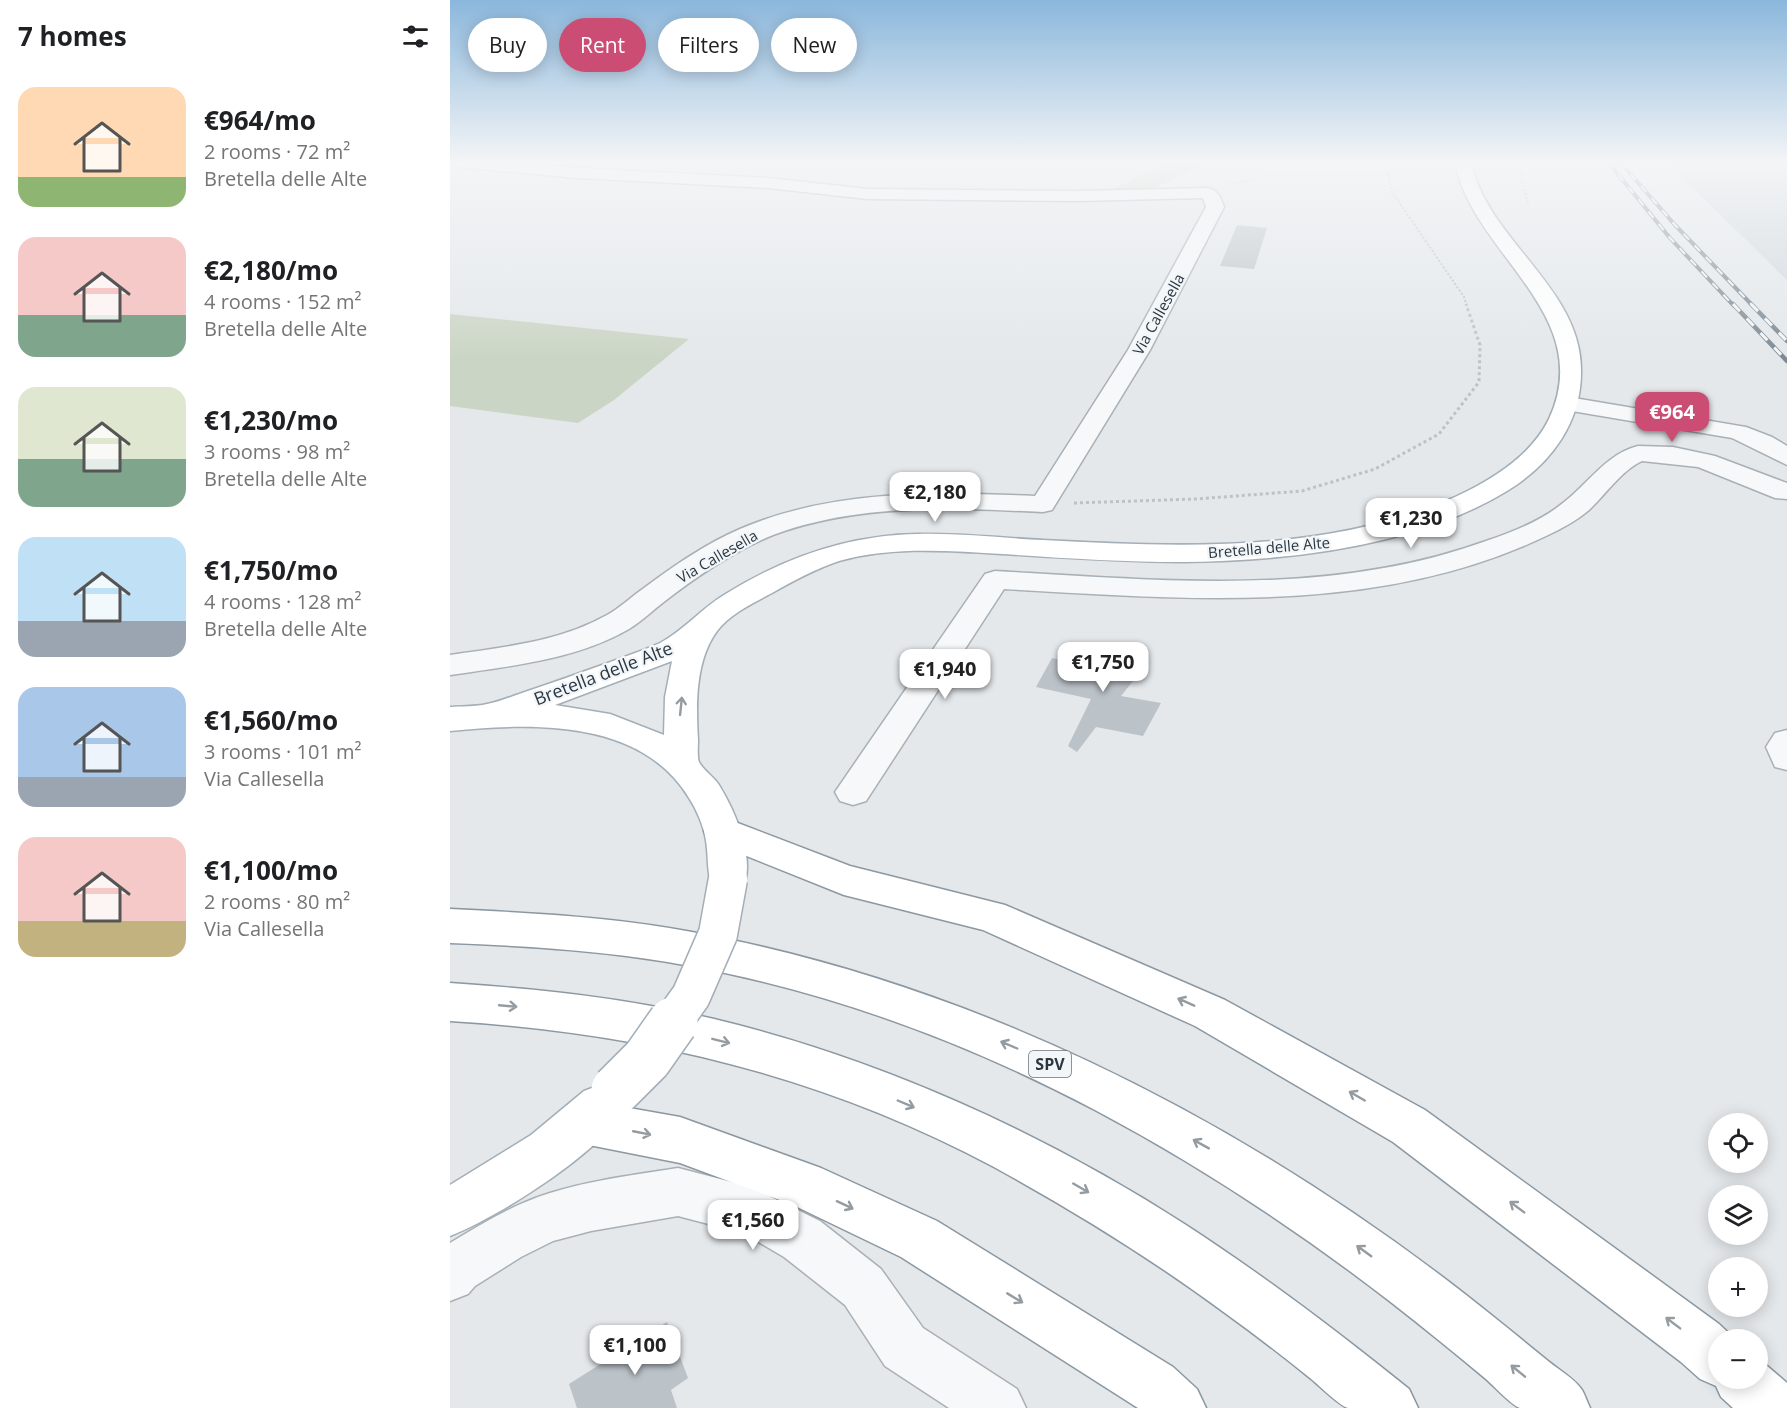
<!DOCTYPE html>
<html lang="en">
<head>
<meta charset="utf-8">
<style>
	:root { --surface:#fff; --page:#f2f2f2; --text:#202124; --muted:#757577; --accent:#cc4d74 }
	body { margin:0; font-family:"Open Sans",sans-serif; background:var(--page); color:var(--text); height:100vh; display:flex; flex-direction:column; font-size:22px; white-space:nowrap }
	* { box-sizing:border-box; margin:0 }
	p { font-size:20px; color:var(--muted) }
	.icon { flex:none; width:33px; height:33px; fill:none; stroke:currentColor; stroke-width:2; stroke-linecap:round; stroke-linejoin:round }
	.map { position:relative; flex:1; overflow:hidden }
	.panel { display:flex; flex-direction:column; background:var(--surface); width:450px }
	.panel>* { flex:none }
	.hud { position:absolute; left:18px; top:18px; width:570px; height:54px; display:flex; gap:12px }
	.buttons { position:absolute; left:1258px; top:1113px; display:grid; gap:12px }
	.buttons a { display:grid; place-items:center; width:60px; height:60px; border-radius:50%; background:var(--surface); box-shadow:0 3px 15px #0003; font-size:30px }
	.price { position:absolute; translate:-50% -51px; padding:0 14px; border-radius:12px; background:#fff; color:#222; font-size:20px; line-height:39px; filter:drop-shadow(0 2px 3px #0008) }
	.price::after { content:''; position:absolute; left:50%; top:36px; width:18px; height:14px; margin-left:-9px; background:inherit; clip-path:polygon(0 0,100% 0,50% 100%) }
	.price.active { background:var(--accent); color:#fff }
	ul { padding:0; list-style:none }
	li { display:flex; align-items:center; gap:18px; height:150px; padding:0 18px }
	li span { display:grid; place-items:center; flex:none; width:168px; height:120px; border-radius:18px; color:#555 }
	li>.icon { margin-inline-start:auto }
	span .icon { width:72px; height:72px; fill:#fffc; stroke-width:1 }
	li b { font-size:26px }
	h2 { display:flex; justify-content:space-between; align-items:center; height:72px; padding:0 18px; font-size:26px }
	.tag { padding:0 21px; border-radius:27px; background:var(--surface); box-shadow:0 3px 15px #0003; font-size:21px; line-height:54px }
	.tag.active { background:var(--accent); color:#fff }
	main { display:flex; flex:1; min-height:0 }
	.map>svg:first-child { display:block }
	.built { fill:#d2d7dd }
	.green { fill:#cbd5c5 }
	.building { fill:#bbc2c8 }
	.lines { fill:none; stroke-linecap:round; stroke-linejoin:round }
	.minor-casing { stroke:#a9b0b5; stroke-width:3 }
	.major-casing { stroke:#a3aeb7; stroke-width:3 }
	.highway-casing { stroke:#8b98a2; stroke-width:3 }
	.path-far1 { stroke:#bdc2c6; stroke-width:2; stroke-dasharray:2 2; stroke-linecap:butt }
	.path { stroke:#bdc2c6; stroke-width:3; stroke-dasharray:3 3; stroke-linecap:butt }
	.minor { fill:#f6f8f9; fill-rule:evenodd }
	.major { fill:#fff; fill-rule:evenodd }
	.highway { fill:#fff; fill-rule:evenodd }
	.rail-far1-casing { stroke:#7d8a95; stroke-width:4 }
	.rail-casing { stroke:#7d8a95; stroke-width:4.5 }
	.rail-far1 { stroke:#f3f6f8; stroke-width:2; stroke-dasharray:8; stroke-linecap:butt }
	.rail { stroke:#f3f6f8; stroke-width:3; stroke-dasharray:10; stroke-linecap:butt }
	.major-bridge-far1-casing { stroke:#a3aeb7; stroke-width:41; stroke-linecap:butt }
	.major-bridge-casing { stroke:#a3aeb7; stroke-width:52; stroke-linecap:butt }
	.major-bridge-far1 { stroke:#fff; stroke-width:38 }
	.major-bridge { stroke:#fff; stroke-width:49 }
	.oneway { stroke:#959ca1 }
	.labels { text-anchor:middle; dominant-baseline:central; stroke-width:4.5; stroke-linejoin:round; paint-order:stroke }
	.far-street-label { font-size:15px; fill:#2b3843; stroke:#f3f6f8 }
	.shield { fill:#f3f6f8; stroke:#677179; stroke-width:1.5 }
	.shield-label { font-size:16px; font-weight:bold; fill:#2b3843 }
	.street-label { font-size:18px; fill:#2b3843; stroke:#f3f6f8 }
</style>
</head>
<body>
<main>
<section class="panel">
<h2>7 homes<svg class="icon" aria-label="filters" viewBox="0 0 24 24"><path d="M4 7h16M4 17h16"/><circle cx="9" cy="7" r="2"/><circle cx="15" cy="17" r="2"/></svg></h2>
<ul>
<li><span style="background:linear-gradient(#ffd9b3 75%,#8fb573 0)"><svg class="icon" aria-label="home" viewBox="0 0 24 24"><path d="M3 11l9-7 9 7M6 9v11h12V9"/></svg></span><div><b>€964/mo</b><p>2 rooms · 72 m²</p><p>Bretella delle Alte</p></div></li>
<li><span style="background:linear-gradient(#f6c9c9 65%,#7fa58c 0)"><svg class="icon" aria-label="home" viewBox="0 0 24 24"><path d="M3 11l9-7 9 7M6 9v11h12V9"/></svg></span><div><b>€2,180/mo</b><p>4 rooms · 152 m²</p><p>Bretella delle Alte</p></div></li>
<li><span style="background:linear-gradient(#dfe7d0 60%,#7fa58c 0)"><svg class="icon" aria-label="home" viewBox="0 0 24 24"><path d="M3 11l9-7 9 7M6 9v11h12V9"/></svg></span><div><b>€1,230/mo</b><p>3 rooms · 98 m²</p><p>Bretella delle Alte</p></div></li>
<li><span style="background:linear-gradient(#bfe0f5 70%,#9aa5b1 0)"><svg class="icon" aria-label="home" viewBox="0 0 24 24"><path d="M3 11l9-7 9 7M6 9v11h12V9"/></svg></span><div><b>€1,750/mo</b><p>4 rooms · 128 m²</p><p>Bretella delle Alte</p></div></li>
<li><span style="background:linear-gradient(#a9c7e8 75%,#9aa5b1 0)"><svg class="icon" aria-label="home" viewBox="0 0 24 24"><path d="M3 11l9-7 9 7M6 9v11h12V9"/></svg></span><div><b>€1,560/mo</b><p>3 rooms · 101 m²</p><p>Via Callesella</p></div></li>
<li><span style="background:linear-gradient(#f6c9c9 70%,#c2b280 0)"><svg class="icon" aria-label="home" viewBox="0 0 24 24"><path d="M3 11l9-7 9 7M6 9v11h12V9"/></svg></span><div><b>€1,100/mo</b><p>2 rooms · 80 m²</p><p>Via Callesella</p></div></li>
</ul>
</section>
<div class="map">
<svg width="1337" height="1408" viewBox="0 0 1337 1408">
	<rect width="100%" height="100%" fill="#e4e8eb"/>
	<path class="built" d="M 1218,162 L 1337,162 L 1337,280 L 1247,192 Z"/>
	<g class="green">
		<path d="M 719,162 L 758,162 L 695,193 L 655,193 Z"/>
		<path d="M 0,314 L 239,339 L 164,400 L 128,423 L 0,406 Z"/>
	</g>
	<g class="building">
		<path d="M 787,225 L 817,228 L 804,269 L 770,266 Z"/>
		<path d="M 662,644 L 699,661 L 671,696 L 711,703 L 693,736 L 646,727 L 627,752 L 618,746 L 641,699 L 586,687 L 602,658 L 641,667 Z"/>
		<path d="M 217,1322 L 238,1378 L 221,1390 L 227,1408 L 127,1408 L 119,1384 Z"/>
	</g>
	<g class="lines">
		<g class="minor-casing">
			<g id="minor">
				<path d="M 0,162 L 60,162 L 128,168 L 318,178 L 418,189 L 628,191 L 758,188 C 768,190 771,198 774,207 L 700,350 L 602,510 L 593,512 C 503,508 409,503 323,535 C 284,551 249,575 215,601 C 203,610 192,621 179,629 C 125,660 61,666 0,675 L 0,655 C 54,647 109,642 157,615 C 170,608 181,597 194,588 C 224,566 255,544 290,529 C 383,489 486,492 585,496 L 678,350 L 756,207 L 753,198 L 628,201 L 418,199 L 318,188 L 128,178 L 8,167 Z"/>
				<path d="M 1118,397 L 1296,427 L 1322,437 L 1337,446 L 1337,465 L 1282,438 L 1110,409 L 1106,404 L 1110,399 Z"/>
				<path d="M 1188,446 L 1223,447 L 1265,456 L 1337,483 L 1337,499 L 1325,498 L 1248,467 L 1192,461 C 1171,471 1156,494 1139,510 C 1126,521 1111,529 1096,536 C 926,617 736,599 554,589 L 416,801 L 403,805 L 390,801 L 385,792 L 535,574 L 545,571 C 709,580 879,598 1036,541 C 1063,532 1091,521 1113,503 C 1138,484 1156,454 1188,446 Z"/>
				<path d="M 1337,730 L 1337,770 L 1325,767 L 1316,747 L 1325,733 Z"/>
				<path d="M 228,1168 L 301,1187 L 370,1221 L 431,1269 L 473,1328 L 567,1389 L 576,1408 L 499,1408 L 435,1366 L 395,1305 L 334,1257 L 293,1233 L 228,1216 L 141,1231 L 103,1241 L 71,1257 L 25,1286 L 18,1294 L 0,1301 L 0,1243 C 31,1224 64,1204 100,1193 C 141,1180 185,1175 228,1168 Z"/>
			</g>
		</g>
		<g class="major-casing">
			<g id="major">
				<path d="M 1005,162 L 1021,162 C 1037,240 1131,287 1131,370 C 1132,422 1101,464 1057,491 C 965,547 837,561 732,562 C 672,562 612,558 553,554 C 499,551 442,546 389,561 C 365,569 343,581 322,593 C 303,603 280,614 267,631 C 245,661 246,705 248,740 C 248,746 247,757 249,762 C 253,770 264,777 269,785 C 285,811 307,860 292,890 L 278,894 L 264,890 C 256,874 259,858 256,841 C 254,827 247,810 239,798 C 191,718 80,723 0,731 L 0,707 C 12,706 25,707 37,704 C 48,702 60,697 72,693 C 99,684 127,674 155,664 C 173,657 192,651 210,643 C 233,631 252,608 274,595 C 333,558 398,535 468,534 C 509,533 551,538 593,540 C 730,547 876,554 1005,497 C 1042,480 1081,456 1099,419 C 1148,314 1021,253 1005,162 ZM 222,661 L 215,697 L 214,735 L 160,714 L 105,705 Z"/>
				<path d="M 150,1085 L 166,1091 L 173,1106 C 170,1112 168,1118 165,1123 C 131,1164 49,1216 0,1236 L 0,1185 L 81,1135 L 134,1091 Z"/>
			</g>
		</g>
		<g class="highway-casing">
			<g id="highway">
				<path d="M 272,817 L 400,866 L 555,905 L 775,1000 L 975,1110 L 1269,1324 L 1286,1340 L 1269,1340 L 1269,1378 L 1308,1378 L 1309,1359 L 1337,1383 L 1337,1408 L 1283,1408 L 1271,1397 L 1266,1386 L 1250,1379 L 1231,1362 L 943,1142 L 745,1026 L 533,930 L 394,895 L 259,841 L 254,831 L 259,821 Z"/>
				<path d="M 0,909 C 81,913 163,917 242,932 C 518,983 776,1112 998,1281 C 1032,1307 1065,1334 1098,1361 C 1109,1370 1125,1379 1132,1390 C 1135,1395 1137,1402 1140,1408 C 1128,1408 1078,1408 1070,1408 C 1061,1405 1044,1386 1036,1379 C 1005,1353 974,1328 942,1303 C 849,1231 749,1165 645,1110 C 518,1043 381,992 240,966 C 161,951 80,946 0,943 Z"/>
				<path d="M 0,983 C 89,989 177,998 264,1019 C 430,1059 592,1132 736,1225 C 813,1275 887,1331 959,1389 L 968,1408 C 952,1408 910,1408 898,1408 C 888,1405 869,1385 860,1378 C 833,1356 804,1334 775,1313 C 702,1259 624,1211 544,1167 C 372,1075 194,1033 0,1021 Z"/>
				<path d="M 134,1100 L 230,1117 L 371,1168 L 487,1221 L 723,1367 L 747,1389 L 756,1408 L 688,1408 L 451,1257 L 343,1205 L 230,1163 L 134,1144 L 118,1138 L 111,1122 L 118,1106 Z"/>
			</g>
		</g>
		<g class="path-far1">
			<path d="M 1074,162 L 1071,177 L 1078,203"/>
			<path d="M 938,175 L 942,192 L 1014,297 L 1017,306"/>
			<path d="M 781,184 L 833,173 L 938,175 L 934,162"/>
		</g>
		<path class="path" d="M 624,503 L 746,499 L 852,491 L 925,469 L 989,434 L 1029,382 L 1030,345 L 1016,304"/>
		<use href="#minor" class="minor"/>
		<use href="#major" class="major"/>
		<use href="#highway" class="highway"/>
		<g class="rail-far1-casing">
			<g id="rail-far1">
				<path d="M 1158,162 L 1220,238 L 1284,306"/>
				<path d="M 1170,162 L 1225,225 L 1303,306"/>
			</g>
		</g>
		<g class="rail-casing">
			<g id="rail">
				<path d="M 1283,304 L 1337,361"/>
				<path d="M 1301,304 L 1337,341"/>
			</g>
		</g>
		<use href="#rail-far1" class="rail-far1"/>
		<use href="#rail" class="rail"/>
		<g class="major-bridge-far1-casing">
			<path id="major-bridge-far1" d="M 221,1024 L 241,996 L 268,934 L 278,879"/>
		</g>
		<g class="major-bridge-casing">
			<path id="major-bridge" d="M 166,1090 L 197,1059 L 223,1022"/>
		</g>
		<use href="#major-bridge-far1" class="major-bridge-far1"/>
		<use href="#major-bridge" class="major-bridge"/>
	</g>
	<defs><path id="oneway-shaft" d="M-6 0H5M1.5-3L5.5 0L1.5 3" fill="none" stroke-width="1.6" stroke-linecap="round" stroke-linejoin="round" transform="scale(1.5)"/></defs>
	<g class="oneway">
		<use href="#oneway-shaft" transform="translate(231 706) rotate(-84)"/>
		<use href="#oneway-shaft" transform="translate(736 1002) rotate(-156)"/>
		<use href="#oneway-shaft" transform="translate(58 1006) rotate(5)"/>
		<use href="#oneway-shaft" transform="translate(271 1041) rotate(14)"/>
		<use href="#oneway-shaft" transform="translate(559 1045) rotate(-157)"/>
		<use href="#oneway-shaft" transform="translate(907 1096) rotate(-150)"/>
		<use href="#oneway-shaft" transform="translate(456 1104) rotate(23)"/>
		<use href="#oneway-shaft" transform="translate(192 1133) rotate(11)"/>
		<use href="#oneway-shaft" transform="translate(751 1144) rotate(-151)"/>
		<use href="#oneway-shaft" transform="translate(631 1188) rotate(30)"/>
		<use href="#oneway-shaft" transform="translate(395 1205) rotate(25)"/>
		<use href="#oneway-shaft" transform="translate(1067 1207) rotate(-143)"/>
		<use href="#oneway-shaft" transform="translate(914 1251) rotate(-144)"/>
		<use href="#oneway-shaft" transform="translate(565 1298) rotate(31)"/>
		<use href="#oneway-shaft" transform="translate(1223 1323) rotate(-143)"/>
		<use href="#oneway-shaft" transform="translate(1068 1371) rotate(-141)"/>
	</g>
	<linearGradient id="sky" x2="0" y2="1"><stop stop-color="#8bb7dc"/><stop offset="0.45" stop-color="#f3f5f6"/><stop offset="1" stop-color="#f3f5f6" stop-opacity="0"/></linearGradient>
	<rect width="1337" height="359" fill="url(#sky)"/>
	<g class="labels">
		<g class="far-street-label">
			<text transform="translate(708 314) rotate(-61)">Via Callesella</text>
			<text transform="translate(819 547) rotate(-5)">Bretella delle Alte</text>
			<text transform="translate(267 556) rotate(-30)">Via Callesella</text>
		</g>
		<rect class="shield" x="579" y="1051" width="42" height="26" rx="4.5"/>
		<g class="shield-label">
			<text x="600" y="1064">SPV</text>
		</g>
		<g class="street-label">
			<text transform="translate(153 673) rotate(-21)">Bretella delle Alte</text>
		</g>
	</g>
</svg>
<div class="buttons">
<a><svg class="icon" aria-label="locate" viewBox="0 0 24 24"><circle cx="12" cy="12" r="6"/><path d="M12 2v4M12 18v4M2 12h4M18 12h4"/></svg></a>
<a><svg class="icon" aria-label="layers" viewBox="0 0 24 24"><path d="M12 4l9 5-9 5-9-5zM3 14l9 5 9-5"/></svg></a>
<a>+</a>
<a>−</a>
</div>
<b class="price active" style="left:1222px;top:443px">€964</b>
<b class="price" style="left:485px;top:523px">€2,180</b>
<b class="price" style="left:961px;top:549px">€1,230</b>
<b class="price" style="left:653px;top:693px">€1,750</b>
<b class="price" style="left:495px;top:700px">€1,940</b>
<b class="price" style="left:303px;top:1251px">€1,560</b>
<b class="price" style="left:185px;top:1376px">€1,100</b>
<div class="hud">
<a class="tag">Buy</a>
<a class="tag active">Rent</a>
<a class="tag">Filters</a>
<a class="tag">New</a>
</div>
</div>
</main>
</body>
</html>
